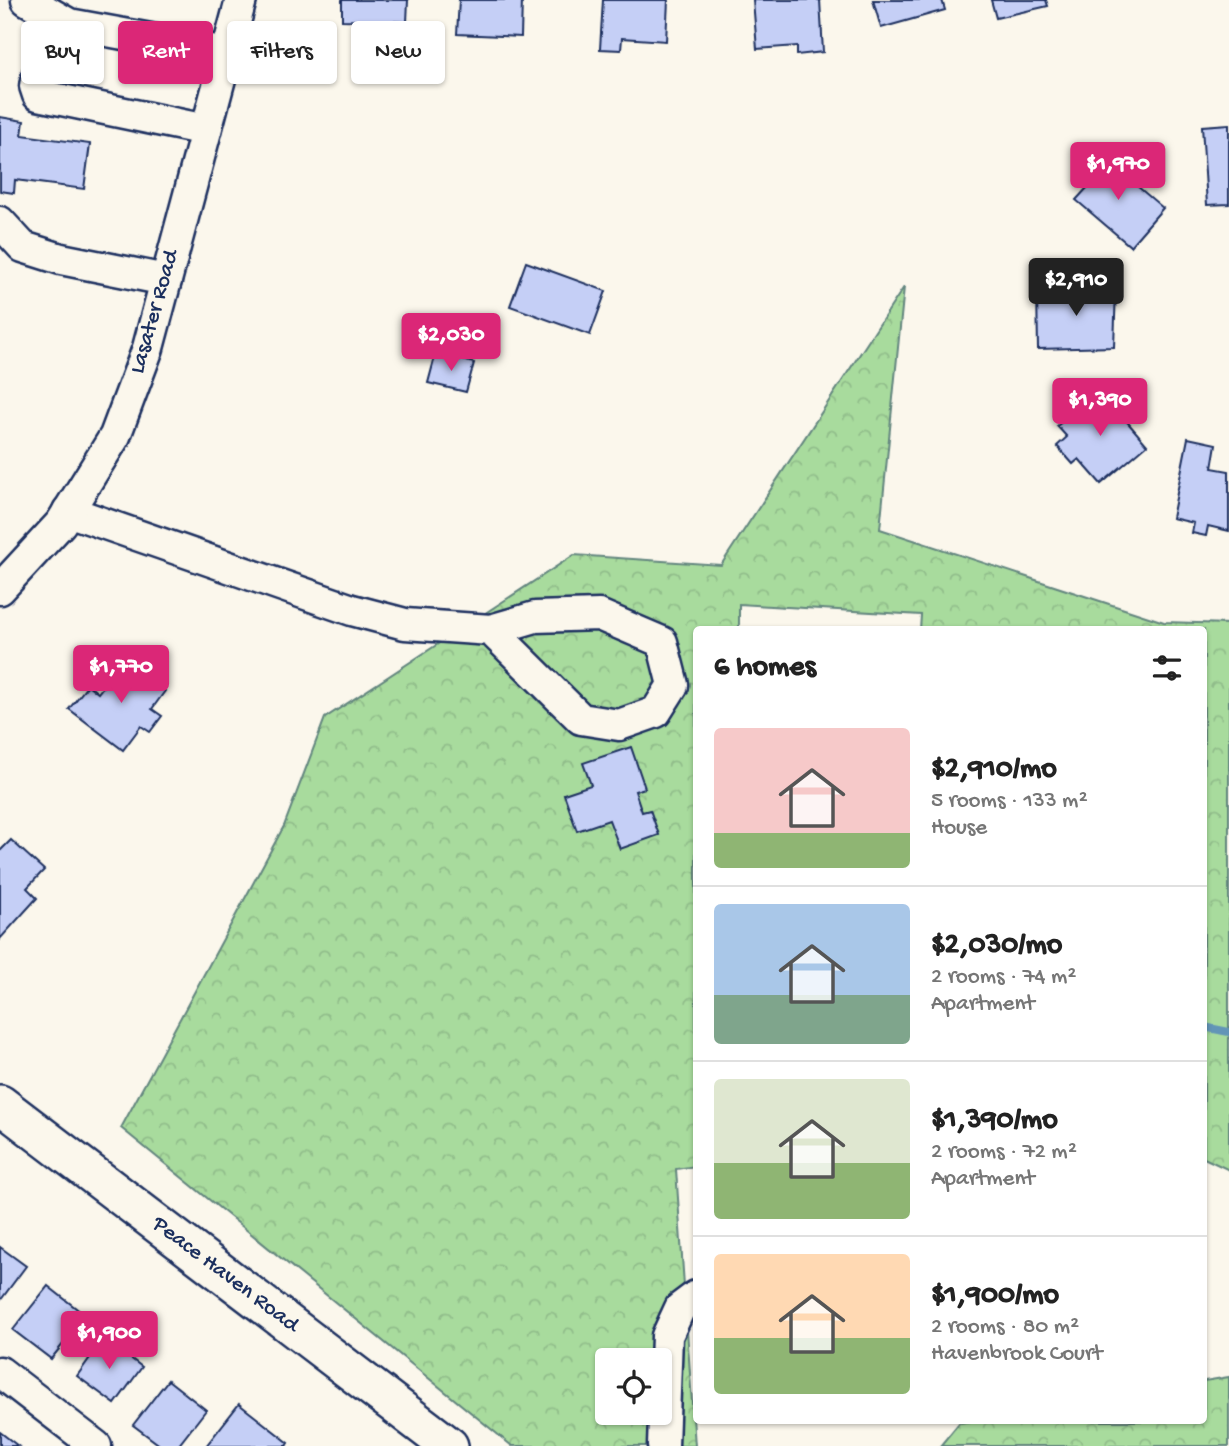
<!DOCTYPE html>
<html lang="en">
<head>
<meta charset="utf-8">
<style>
	:root { --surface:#fff; --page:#f6f6f6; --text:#222; --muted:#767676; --line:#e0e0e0; --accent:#db2777 }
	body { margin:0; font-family:"Gochi Hand",sans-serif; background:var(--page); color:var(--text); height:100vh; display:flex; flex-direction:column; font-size:26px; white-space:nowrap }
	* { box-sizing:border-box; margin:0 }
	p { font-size:23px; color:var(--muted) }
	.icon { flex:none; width:38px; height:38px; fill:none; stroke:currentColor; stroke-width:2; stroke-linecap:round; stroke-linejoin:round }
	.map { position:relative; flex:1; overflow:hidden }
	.details { position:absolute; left:693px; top:626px; width:514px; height:798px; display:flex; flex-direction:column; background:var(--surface); border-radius:7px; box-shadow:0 2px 5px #0004 }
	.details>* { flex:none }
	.hud { position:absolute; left:21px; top:21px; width:567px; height:63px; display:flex; gap:14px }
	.buttons { position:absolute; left:595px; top:1348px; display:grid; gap:14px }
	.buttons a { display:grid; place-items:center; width:77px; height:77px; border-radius:7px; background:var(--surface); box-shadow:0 2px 5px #0004; font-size:35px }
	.price { position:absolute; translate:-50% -60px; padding:0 16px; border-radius:7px; background:var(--accent); color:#fff; font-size:23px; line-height:46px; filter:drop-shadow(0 2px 4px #0008) }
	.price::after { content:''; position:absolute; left:50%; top:42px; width:21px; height:16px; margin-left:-10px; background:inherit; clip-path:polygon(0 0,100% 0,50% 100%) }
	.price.on { background:#222; color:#fff }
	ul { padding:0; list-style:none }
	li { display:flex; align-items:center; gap:21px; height:175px; padding:0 21px }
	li+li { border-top:2px solid var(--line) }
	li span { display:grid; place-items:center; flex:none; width:196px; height:140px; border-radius:7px; color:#555 }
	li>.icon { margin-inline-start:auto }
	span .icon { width:84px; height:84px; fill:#fffc; stroke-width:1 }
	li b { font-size:30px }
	h2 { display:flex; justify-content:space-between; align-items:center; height:84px; padding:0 21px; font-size:30px }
	.chip { padding:0 24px; border-radius:7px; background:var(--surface); box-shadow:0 2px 5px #0004; font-size:24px; line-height:63px }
	.chip.on { background:var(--accent); color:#fff }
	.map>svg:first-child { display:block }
	.forest { fill:url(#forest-crowns); stroke:#62857e; stroke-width:2; fill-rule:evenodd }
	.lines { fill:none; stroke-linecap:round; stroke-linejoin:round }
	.stream { stroke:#6295b7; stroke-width:8 }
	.building { fill:#c5cff6; stroke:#1b2f5e; stroke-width:2 }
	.minor-casing { stroke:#1b2f5e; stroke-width:35 }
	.major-casing { stroke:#1b2f5e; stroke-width:42 }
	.minor { stroke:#fbf7ec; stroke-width:30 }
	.major { stroke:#fbf7ec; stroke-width:37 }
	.labels { text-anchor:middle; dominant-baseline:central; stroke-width:5; stroke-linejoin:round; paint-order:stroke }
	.street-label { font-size:23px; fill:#1b2f5e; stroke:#fbf7ec }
</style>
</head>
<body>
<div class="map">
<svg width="1229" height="1446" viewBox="0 0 1229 1446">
	<defs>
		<pattern id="forest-crowns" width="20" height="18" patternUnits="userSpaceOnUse" patternTransform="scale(1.75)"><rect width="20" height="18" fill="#a8db9d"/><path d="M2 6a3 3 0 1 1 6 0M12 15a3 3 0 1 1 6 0" fill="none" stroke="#90bc8a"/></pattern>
	</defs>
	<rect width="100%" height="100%" fill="#fbf7ec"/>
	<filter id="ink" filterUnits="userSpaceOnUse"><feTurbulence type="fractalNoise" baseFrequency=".0143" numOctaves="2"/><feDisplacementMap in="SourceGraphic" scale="14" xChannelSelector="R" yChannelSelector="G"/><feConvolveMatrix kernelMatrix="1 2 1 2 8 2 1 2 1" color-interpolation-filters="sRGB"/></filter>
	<g filter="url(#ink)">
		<g class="forest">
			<path d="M 904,287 L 880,529 L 1164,622 L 1229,624 L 1229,1170 L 1204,1158 L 1204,630 L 920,630 L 921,615 L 739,604 L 739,630 L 696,630 L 696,1166 L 676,1169 L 695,1446 L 512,1446 L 121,1128 L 284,826 L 325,718 L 574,555 L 721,565 ZM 607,1360 L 660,1360 L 660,1412 L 607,1412 Z"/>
			<path d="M 1229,1377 L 1229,1446 L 940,1446 L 959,1423 L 972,1421 L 1204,1421 L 1204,1381 Z"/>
		</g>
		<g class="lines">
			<path class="stream" d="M 1204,1027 L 1229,1032"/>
		</g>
		<g class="building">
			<path d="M 342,0 L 408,0 L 407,22 L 342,20 Z"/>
			<path d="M 459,0 L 522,0 L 521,37 L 457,34 Z"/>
			<path d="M 603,0 L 668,0 L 666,41 L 622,38 L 621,50 L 600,49 Z"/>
			<path d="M 753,0 L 820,0 L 823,52 L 797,55 L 797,46 L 757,49 Z"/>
			<path d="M 873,0 L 942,0 L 945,10 L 881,28 Z"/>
			<path d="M 991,0 L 1046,0 L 1048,6 L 996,18 Z"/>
			<path d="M 0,117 L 24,121 L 22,135 L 90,144 L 84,189 L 15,180 L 14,193 L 0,191 Z"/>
			<path d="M 1229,124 L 1229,204 L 1207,205 L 1202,126 Z"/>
			<path d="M 1104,158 L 1163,208 L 1130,246 L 1076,200 L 1087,188 L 1082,184 Z"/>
			<path d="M 526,262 L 606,291 L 590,335 L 510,306 Z"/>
			<path d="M 1116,288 L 1114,347 L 1038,349 L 1037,290 Z"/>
			<path d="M 436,353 L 474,363 L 466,392 L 428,383 Z"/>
			<path d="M 1100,390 L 1147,445 L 1101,484 L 1079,459 L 1073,464 L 1057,446 L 1067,437 L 1057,426 Z"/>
			<path d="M 1188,438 L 1216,444 L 1212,468 L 1229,471 L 1229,531 L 1208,526 L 1206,536 L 1192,533 L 1194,523 L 1172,518 Z"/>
			<path d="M 124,660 L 165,691 L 152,709 L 162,716 L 150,732 L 141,726 L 123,750 L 69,709 L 88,685 L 98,693 Z"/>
			<path d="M 631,747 L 645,788 L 635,791 L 642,812 L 650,810 L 659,835 L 620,849 L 609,820 L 577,831 L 564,794 L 591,785 L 583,763 Z"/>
			<path d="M 11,840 L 44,870 L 27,888 L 37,898 L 0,939 L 0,851 Z"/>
			<path d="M 0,1247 L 26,1266 L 0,1301 Z"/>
			<path d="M 48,1286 L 86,1316 L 51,1359 L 13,1330 Z"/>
			<path d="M 104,1338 L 142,1367 L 115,1404 L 77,1376 Z"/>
			<path d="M 168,1380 L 206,1410 L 178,1446 L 161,1446 L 133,1425 Z"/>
			<path d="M 239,1404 L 289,1443 L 287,1446 L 206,1446 Z"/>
			<path d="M 0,1432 L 18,1446 L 0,1446 Z"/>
		</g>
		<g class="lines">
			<g class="minor-casing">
				<g id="minor">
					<path d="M 27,0 L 69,24 L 227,53"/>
					<path d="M 53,17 L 35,86 L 38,95 L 206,130"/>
					<path d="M 0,222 L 23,247 L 61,259 L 166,280"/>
					<path d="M 68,511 L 352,610 L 405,624 L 491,630 L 535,617 L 599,615 L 662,642 L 673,685 L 656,712 L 619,725 L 581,719 L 491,630"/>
					<path d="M 0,589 L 61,523 L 115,436 L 148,348 L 241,0"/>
					<path d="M 0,1372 L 96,1446"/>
					<path d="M 663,1446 L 667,1336 L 680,1308 L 696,1296"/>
				</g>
			</g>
			<g class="major-casing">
				<path id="major" d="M 0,1104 L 449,1446"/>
			</g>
			<use href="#minor" class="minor"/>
			<use href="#major" class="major"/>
		</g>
	</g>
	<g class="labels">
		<g class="street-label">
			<text transform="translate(155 312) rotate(-74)">Lasater Road</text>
			<text transform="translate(225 1275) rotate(37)">Peace Haven Road</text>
		</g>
	</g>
</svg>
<div class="buttons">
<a><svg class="icon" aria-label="locate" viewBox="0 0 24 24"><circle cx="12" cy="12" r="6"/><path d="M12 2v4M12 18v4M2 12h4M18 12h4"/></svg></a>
</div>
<b class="price" style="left:1118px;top:202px">$1,970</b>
<b class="price on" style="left:1076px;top:318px">$2,910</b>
<b class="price" style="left:451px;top:373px">$2,030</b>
<b class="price" style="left:1100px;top:438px">$1,390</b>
<b class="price" style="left:121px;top:705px">$1,770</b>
<b class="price" style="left:109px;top:1371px">$1,900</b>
<div class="hud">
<a class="chip">Buy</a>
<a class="chip on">Rent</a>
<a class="chip">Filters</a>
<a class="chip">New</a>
</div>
<section class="details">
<h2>6 homes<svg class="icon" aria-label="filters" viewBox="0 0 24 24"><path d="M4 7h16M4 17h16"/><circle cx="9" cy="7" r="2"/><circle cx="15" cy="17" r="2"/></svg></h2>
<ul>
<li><span style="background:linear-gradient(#f6c9c9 75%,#8fb573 0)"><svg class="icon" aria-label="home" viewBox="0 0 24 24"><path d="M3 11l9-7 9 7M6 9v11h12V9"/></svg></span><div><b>$2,910/mo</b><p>5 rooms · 133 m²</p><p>House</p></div></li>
<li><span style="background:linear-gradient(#a9c7e8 65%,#7fa58c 0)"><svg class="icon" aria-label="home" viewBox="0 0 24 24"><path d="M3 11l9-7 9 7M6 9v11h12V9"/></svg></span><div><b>$2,030/mo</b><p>2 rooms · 74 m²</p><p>Apartment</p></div></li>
<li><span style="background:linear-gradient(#dfe7d0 60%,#8fb573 0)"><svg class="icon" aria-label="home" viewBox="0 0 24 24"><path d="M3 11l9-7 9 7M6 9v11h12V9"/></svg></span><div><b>$1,390/mo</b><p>2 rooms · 72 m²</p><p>Apartment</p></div></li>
<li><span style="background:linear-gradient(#ffd9b3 60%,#8fb573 0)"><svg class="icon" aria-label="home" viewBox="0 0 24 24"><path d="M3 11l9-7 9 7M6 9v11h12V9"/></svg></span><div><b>$1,900/mo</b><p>2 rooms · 80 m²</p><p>Havenbrook Court</p></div></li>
</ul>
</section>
</div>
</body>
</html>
